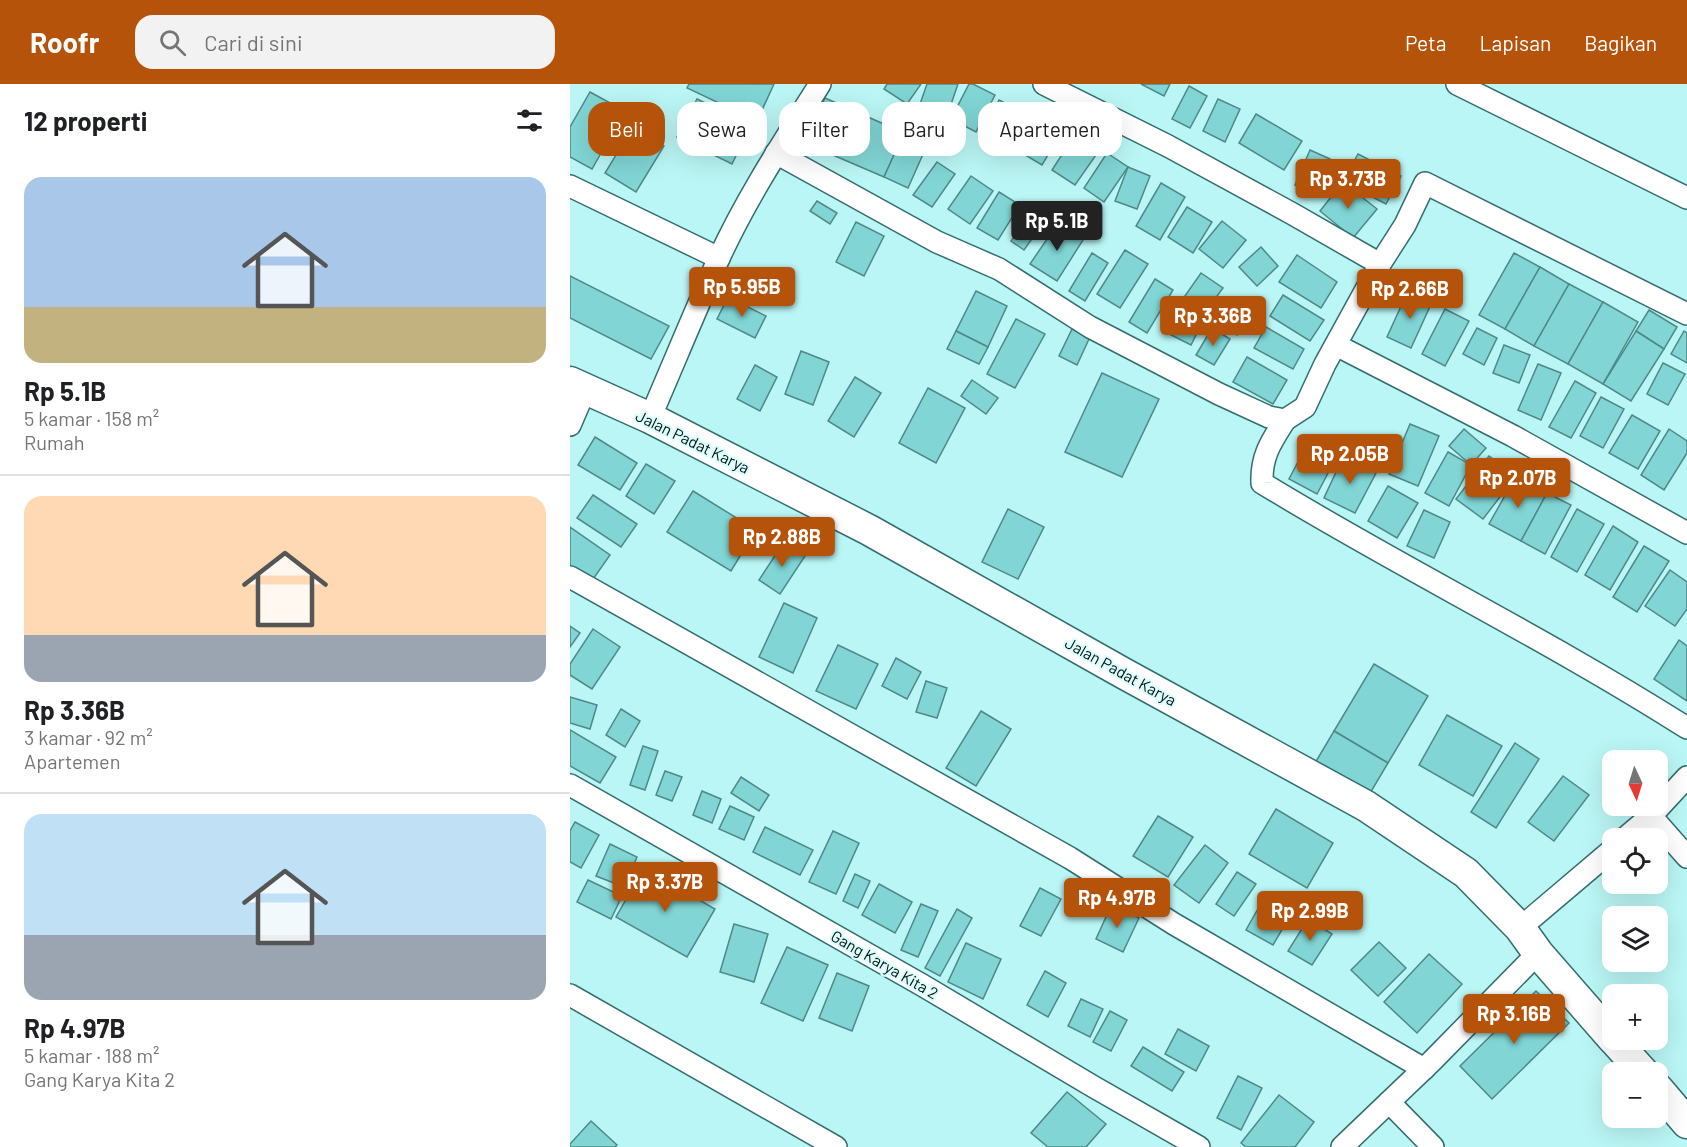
<!DOCTYPE html>
<html lang="id">
<head>
<meta charset="utf-8">
<style>
	:root { --surface:#fff; --page:#f2f2f2; --text:#202124; --muted:#757577; --line:#e0e0e0; --accent:#b45309 }
	body { margin:0; font-family:Barlow,sans-serif; background:var(--page); color:var(--text); height:100vh; display:flex; flex-direction:column; font-size:22px; white-space:nowrap }
	* { box-sizing:border-box; margin:0 }
	p { font-size:20px; color:var(--muted) }
	.icon { flex:none; width:33px; height:33px; fill:none; stroke:currentColor; stroke-width:2; stroke-linecap:round; stroke-linejoin:round }
	.map { position:relative; flex:1; overflow:hidden }
	.drawer { display:flex; flex-direction:column; background:var(--surface); width:570px }
	.drawer>* { flex:none }
	.top-card { position:absolute; left:18px; top:18px; width:570px; height:54px; display:flex; gap:12px }
	.needle { width:39px; rotate:176deg }
	.controls { position:absolute; left:1032px; top:666px; display:grid; gap:12px }
	.controls a { display:grid; place-items:center; width:66px; height:66px; border-radius:12px; background:var(--surface); box-shadow:0 6px 24px #0002; font-size:30px }
	.price { position:absolute; translate:-50% -51px; padding:0 14px; border-radius:6px; background:var(--accent); color:#fff; font-size:20px; line-height:39px; filter:drop-shadow(0 2px 3px #0008) }
	.price::after { content:''; position:absolute; left:50%; top:36px; width:18px; height:14px; margin-left:-9px; background:inherit; clip-path:polygon(0 0,100% 0,50% 100%) }
	.price.active { background:#222; color:#fff }
	ul { padding:0; list-style:none }
	li { display:grid; align-content:center; gap:12px; height:318px; padding:0 24px }
	li+li { border-top:2px solid var(--line) }
	li span { display:grid; place-items:center; height:186px; border-radius:18px; color:#555 }
	li>.icon { margin-inline-start:auto }
	span .icon { width:108px; height:108px; fill:#fffc; stroke-width:1 }
	li b { font-size:26px }
	h2 { display:flex; justify-content:space-between; align-items:center; height:72px; padding:0 24px; font-size:26px }
	.chip { padding:0 21px; border-radius:18px; background:var(--surface); box-shadow:0 6px 24px #0002; font-size:21px; line-height:54px }
	.chip.active { background:var(--accent); color:#fff }
	header { display:flex; align-items:center; gap:36px; box-sizing:border-box; height:84px; padding:0 30px; background:var(--accent); color:#fff }
	header strong { font-size:28px }
	nav { display:flex; gap:33px; margin-inline-start:auto; font-size:21px }
	.search { width:420px; height:54px; background:var(--page); display:flex; align-items:center; gap:15px; box-sizing:border-box; padding:0 21px; border-radius:18px; color:var(--muted); font-size:22px }
	main { display:flex; flex:1; min-height:0 }
	.map>svg:first-child { display:block }
	.building { fill:#81d6d5; stroke:#4f8887; stroke-width:1.5 }
	.lines { fill:none; stroke-linecap:round; stroke-linejoin:round }
	.street-casing { stroke:#346d6d; stroke-width:24 }
	.secondary-casing { stroke:#346d6d; stroke-width:33 }
	.street { stroke:#fff; stroke-width:21 }
	.secondary { stroke:#fff; stroke-width:30 }
	.labels { text-anchor:middle; dominant-baseline:central; stroke-width:4.5; stroke-linejoin:round; paint-order:stroke }
	.street-label { font-size:16px; fill:#001212; stroke:#dbfefd }
</style>
</head>
<body>
<header>
<strong>Roofr</strong>
<div class="search"><svg class="icon" aria-label="search" viewBox="0 0 24 24"><circle cx="10" cy="10" r="6"/><path d="M15 15l6 6"/></svg>Cari di sini</div>
<nav><a>Peta</a><a>Lapisan</a><a>Bagikan</a></nav>
</header>
<main>
<section class="drawer">
<h2>12 properti<svg class="icon" aria-label="filters" viewBox="0 0 24 24"><path d="M4 7h16M4 17h16"/><circle cx="9" cy="7" r="2"/><circle cx="15" cy="17" r="2"/></svg></h2>
<ul>
<li><span style="background:linear-gradient(#a9c7e8 70%,#c2b280 0)"><svg class="icon" aria-label="home" viewBox="0 0 24 24"><path d="M3 11l9-7 9 7M6 9v11h12V9"/></svg></span><div><b>Rp 5.1B</b><p>5 kamar · 158 m²</p><p>Rumah</p></div></li>
<li><span style="background:linear-gradient(#ffd9b3 75%,#9aa5b1 0)"><svg class="icon" aria-label="home" viewBox="0 0 24 24"><path d="M3 11l9-7 9 7M6 9v11h12V9"/></svg></span><div><b>Rp 3.36B</b><p>3 kamar · 92 m²</p><p>Apartemen</p></div></li>
<li><span style="background:linear-gradient(#bfe0f5 65%,#9aa5b1 0)"><svg class="icon" aria-label="home" viewBox="0 0 24 24"><path d="M3 11l9-7 9 7M6 9v11h12V9"/></svg></span><div><b>Rp 4.97B</b><p>5 kamar · 188 m²</p><p>Gang Karya Kita 2</p></div></li>
</ul>
</section>
<div class="map">
<svg width="1117" height="1063" viewBox="0 0 1117 1063">
	<rect width="100%" height="100%" fill="#baf6f5"/>
	<g class="building">
		<path d="M 119,0 L 204,0 L 187,37 L 117,4 Z"/>
		<path d="M 317,0 L 351,0 L 337,20 L 314,5 Z"/>
		<path d="M 357,0 L 388,0 L 378,29 L 350,20 Z"/>
		<path d="M 399,0 L 403,0 L 425,11 L 406,48 L 381,35 Z"/>
		<path d="M 571,0 L 600,0 L 594,12 Z"/>
		<path d="M 619,2 L 637,12 L 620,44 L 602,35 Z"/>
		<path d="M 20,8 L 55,27 L 22,85 L 0,73 L 0,43 Z"/>
		<path d="M 255,14 L 334,49 L 314,93 L 235,59 Z"/>
		<path d="M 127,15 L 181,41 L 162,80 L 107,53 Z"/>
		<path d="M 648,15 L 670,25 L 655,58 L 633,47 Z"/>
		<path d="M 429,16 L 458,31 L 439,66 L 411,52 Z"/>
		<path d="M 686,30 L 732,57 L 714,86 L 669,59 Z"/>
		<path d="M 470,35 L 492,48 L 472,81 L 450,68 Z"/>
		<path d="M 63,43 L 94,62 L 66,108 L 35,89 Z"/>
		<path d="M 334,49 L 358,59 L 338,104 L 314,93 Z"/>
		<path d="M 502,55 L 526,71 L 505,101 L 482,86 Z"/>
		<path d="M 740,66 L 760,75 L 745,109 L 725,101 Z"/>
		<path d="M 537,69 L 558,83 L 534,118 L 514,104 Z"/>
		<path d="M 788,70 L 831,92 L 816,120 L 773,98 Z"/>
		<path d="M 367,78 L 385,90 L 362,123 L 343,111 Z"/>
		<path d="M 558,83 L 580,92 L 567,125 L 545,117 Z"/>
		<path d="M 401,92 L 423,107 L 400,140 L 378,125 Z"/>
		<path d="M 773,98 L 807,125 L 783,154 L 750,127 Z"/>
		<path d="M 591,99 L 615,113 L 590,156 L 566,142 Z"/>
		<path d="M 429,108 L 450,121 L 428,156 L 407,144 Z"/>
		<path d="M 247,117 L 267,129 L 260,140 L 240,127 Z"/>
		<path d="M 617,123 L 642,138 L 623,169 L 598,153 Z"/>
		<path d="M 463,126 L 476,135 L 454,166 L 441,157 Z"/>
		<path d="M 652,137 L 676,156 L 653,184 L 629,165 Z"/>
		<path d="M 286,138 L 314,152 L 294,192 L 266,178 Z"/>
		<path d="M 488,139 L 513,156 L 487,197 L 460,180 Z"/>
		<path d="M 691,163 L 708,182 L 687,202 L 669,183 Z"/>
		<path d="M 555,166 L 578,180 L 550,224 L 527,210 Z"/>
		<path d="M 522,169 L 538,179 L 515,217 L 499,207 Z"/>
		<path d="M 944,169 L 970,183 L 935,245 L 909,231 Z"/>
		<path d="M 727,171 L 767,198 L 751,224 L 709,198 Z"/>
		<path d="M 970,183 L 999,200 L 964,262 L 935,245 Z"/>
		<path d="M 631,189 L 653,204 L 631,234 L 610,219 Z"/>
		<path d="M 0,192 L 99,242 L 81,275 L 0,234 Z"/>
		<path d="M 585,195 L 603,206 L 577,249 L 559,238 Z"/>
		<path d="M 999,200 L 1033,218 L 998,280 L 964,262 Z"/>
		<path d="M 406,207 L 437,222 L 418,263 L 386,247 Z"/>
		<path d="M 838,207 L 862,218 L 841,264 L 817,253 Z"/>
		<path d="M 713,211 L 754,236 L 740,257 L 700,232 Z"/>
		<path d="M 158,213 L 196,232 L 185,254 L 147,235 Z"/>
		<path d="M 660,215 L 682,231 L 667,251 L 645,235 Z"/>
		<path d="M 1033,218 L 1068,238 L 1033,300 L 998,280 Z"/>
		<path d="M 875,225 L 899,237 L 875,282 L 852,270 Z"/>
		<path d="M 1079,226 L 1107,243 L 1094,265 L 1066,247 Z"/>
		<path d="M 603,228 L 631,241 L 621,261 L 593,247 Z"/>
		<path d="M 446,235 L 475,250 L 445,304 L 417,290 Z"/>
		<path d="M 696,243 L 734,265 L 723,285 L 684,264 Z"/>
		<path d="M 642,244 L 660,255 L 644,281 L 626,271 Z"/>
		<path d="M 907,244 L 927,254 L 914,281 L 893,270 Z"/>
		<path d="M 502,245 L 520,253 L 507,281 L 489,272 Z"/>
		<path d="M 386,247 L 418,263 L 409,280 L 377,265 Z"/>
		<path d="M 1066,247 L 1094,265 L 1061,317 L 1033,300 Z"/>
		<path d="M 1114,247 L 1117,249 L 1117,279 L 1101,270 Z"/>
		<path d="M 934,261 L 960,271 L 949,299 L 923,289 Z"/>
		<path d="M 231,267 L 259,278 L 243,321 L 215,310 Z"/>
		<path d="M 677,273 L 717,296 L 703,320 L 663,298 Z"/>
		<path d="M 1093,279 L 1115,290 L 1098,321 L 1077,310 Z"/>
		<path d="M 968,280 L 991,289 L 971,336 L 948,326 Z"/>
		<path d="M 185,281 L 207,293 L 190,327 L 167,315 Z"/>
		<path d="M 532,289 L 589,315 L 552,393 L 495,368 Z"/>
		<path d="M 285,293 L 311,309 L 284,353 L 258,337 Z"/>
		<path d="M 402,296 L 428,314 L 416,330 L 391,312 Z"/>
		<path d="M 1005,297 L 1026,309 L 1001,354 L 979,343 Z"/>
		<path d="M 358,304 L 395,324 L 366,379 L 329,359 Z"/>
		<path d="M 1031,313 L 1054,325 L 1033,364 L 1010,352 Z"/>
		<path d="M 1062,331 L 1090,347 L 1068,385 L 1039,369 Z"/>
		<path d="M 840,340 L 869,352 L 848,402 L 819,390 Z"/>
		<path d="M 894,345 L 916,364 L 901,381 L 879,362 Z"/>
		<path d="M 1099,345 L 1117,357 L 1117,369 L 1094,406 L 1071,391 Z"/>
		<path d="M 25,353 L 67,379 L 50,406 L 8,381 Z"/>
		<path d="M 740,355 L 768,370 L 747,410 L 719,395 Z"/>
		<path d="M 878,368 L 901,381 L 879,422 L 855,409 Z"/>
		<path d="M 919,372 L 946,392 L 913,435 L 886,415 Z"/>
		<path d="M 773,373 L 806,389 L 785,429 L 754,414 Z"/>
		<path d="M 76,380 L 105,397 L 84,430 L 56,412 Z"/>
		<path d="M 946,392 L 977,409 L 951,457 L 919,440 Z"/>
		<path d="M 818,402 L 848,419 L 827,454 L 798,437 Z"/>
		<path d="M 123,407 L 186,446 L 161,487 L 97,448 Z"/>
		<path d="M 977,409 L 1001,421 L 975,470 L 951,457 Z"/>
		<path d="M 23,411 L 67,440 L 51,463 L 7,434 Z"/>
		<path d="M 438,425 L 474,443 L 448,495 L 412,478 Z"/>
		<path d="M 1007,425 L 1034,440 L 1007,488 L 981,473 Z"/>
		<path d="M 854,426 L 880,438 L 864,474 L 837,462 Z"/>
		<path d="M 1043,442 L 1068,458 L 1040,506 L 1015,491 Z"/>
		<path d="M 0,443 L 40,471 L 19,501 L 0,487 Z"/>
		<path d="M 214,458 L 235,472 L 210,510 L 189,496 Z"/>
		<path d="M 1074,462 L 1099,477 L 1067,528 L 1043,513 Z"/>
		<path d="M 1100,486 L 1117,498 L 1117,525 L 1105,542 L 1075,522 Z"/>
		<path d="M 214,519 L 247,534 L 223,589 L 189,573 Z"/>
		<path d="M 0,542 L 10,549 L 0,563 Z"/>
		<path d="M 23,545 L 50,563 L 22,605 L 0,591 L 0,580 Z"/>
		<path d="M 1109,556 L 1117,562 L 1117,617 L 1084,595 Z"/>
		<path d="M 268,561 L 308,580 L 286,625 L 246,607 Z"/>
		<path d="M 326,574 L 351,588 L 337,615 L 312,602 Z"/>
		<path d="M 804,580 L 858,612 L 818,679 L 764,647 Z"/>
		<path d="M 356,597 L 377,604 L 367,634 L 346,628 Z"/>
		<path d="M 0,613 L 27,621 L 20,645 L 0,639 Z"/>
		<path d="M 51,625 L 70,637 L 55,663 L 36,651 Z"/>
		<path d="M 411,627 L 441,645 L 406,702 L 376,684 Z"/>
		<path d="M 877,631 L 932,662 L 903,712 L 849,681 Z"/>
		<path d="M 0,646 L 46,673 L 30,699 L 0,682 Z"/>
		<path d="M 764,647 L 818,679 L 799,711 L 745,679 Z"/>
		<path d="M 945,659 L 969,675 L 926,744 L 901,728 Z"/>
		<path d="M 73,662 L 88,667 L 75,706 L 60,701 Z"/>
		<path d="M 95,687 L 112,693 L 102,717 L 86,711 Z"/>
		<path d="M 993,692 L 1019,711 L 984,757 L 958,738 Z"/>
		<path d="M 171,693 L 199,711 L 189,727 L 161,709 Z"/>
		<path d="M 132,707 L 151,715 L 142,739 L 123,731 Z"/>
		<path d="M 160,722 L 184,733 L 174,756 L 149,745 Z"/>
		<path d="M 706,725 L 763,759 L 737,804 L 679,770 Z"/>
		<path d="M 588,732 L 623,753 L 598,793 L 563,772 Z"/>
		<path d="M 5,738 L 29,751 L 11,784 L 0,778 L 0,747 Z"/>
		<path d="M 195,743 L 243,766 L 230,791 L 183,768 Z"/>
		<path d="M 263,747 L 289,759 L 266,810 L 239,798 Z"/>
		<path d="M 40,760 L 67,773 L 54,803 L 26,792 Z"/>
		<path d="M 635,761 L 658,779 L 629,819 L 604,801 Z"/>
		<path d="M 74,784 L 145,825 L 117,873 L 46,833 Z"/>
		<path d="M 667,788 L 686,800 L 664,832 L 646,820 Z"/>
		<path d="M 285,790 L 300,797 L 288,824 L 273,817 Z"/>
		<path d="M 18,796 L 52,812 L 41,835 L 7,818 Z"/>
		<path d="M 309,800 L 342,818 L 325,849 L 292,831 Z"/>
		<path d="M 470,804 L 491,815 L 471,852 L 450,842 Z"/>
		<path d="M 693,816 L 720,832 L 703,861 L 676,846 Z"/>
		<path d="M 351,820 L 368,827 L 348,873 L 331,866 Z"/>
		<path d="M 541,822 L 569,834 L 553,868 L 526,855 Z"/>
		<path d="M 387,825 L 402,834 L 370,892 L 355,884 Z"/>
		<path d="M 738,835 L 762,850 L 742,881 L 718,867 Z"/>
		<path d="M 164,840 L 198,850 L 184,898 L 150,888 Z"/>
		<path d="M 809,858 L 836,884 L 808,912 L 781,886 Z"/>
		<path d="M 396,859 L 431,875 L 413,915 L 378,898 Z"/>
		<path d="M 217,863 L 258,881 L 233,937 L 191,919 Z"/>
		<path d="M 859,870 L 892,900 L 847,949 L 814,918 Z"/>
		<path d="M 475,887 L 496,899 L 478,933 L 457,921 Z"/>
		<path d="M 267,889 L 299,902 L 282,947 L 249,934 Z"/>
		<path d="M 966,907 L 999,939 L 922,1015 L 890,982 Z"/>
		<path d="M 511,915 L 533,925 L 520,953 L 498,942 Z"/>
		<path d="M 540,927 L 557,936 L 541,967 L 523,958 Z"/>
		<path d="M 608,945 L 639,962 L 626,987 L 595,970 Z"/>
		<path d="M 573,963 L 614,988 L 602,1007 L 561,982 Z"/>
		<path d="M 668,992 L 692,1004 L 671,1046 L 647,1034 Z"/>
		<path d="M 497,1008 L 536,1040 L 516,1063 L 478,1063 L 461,1049 Z"/>
		<path d="M 709,1011 L 744,1038 L 725,1063 L 676,1063 L 671,1059 Z"/>
		<path d="M 21,1037 L 47,1061 L 45,1063 L 0,1063 L 0,1060 Z"/>
	</g>
	<g class="lines">
		<g class="street-casing">
			<g id="street">
				<path d="M 474,0 L 598,62 L 721,129 L 810,180"/>
				<path d="M 887,0 L 1117,114"/>
				<path d="M 206,69 L 367,158 L 429,185 L 520,243 L 649,310 L 699,333 L 715,336 L 735,323 L 755,280 L 810,180 L 835,141 L 855,99 L 1117,230"/>
				<path d="M 0,102 L 149,174"/>
				<path d="M 766,261 L 943,352 L 1117,449"/>
				<path d="M 80,334 C 103,281 125,227 149,174 C 177,113 214,57 250,0"/>
				<path d="M 715,336 C 701,358 691,372 692,399 C 831,484 979,556 1117,644"/>
				<path d="M 0,341 L 15,306"/>
				<path d="M 0,493 L 500,774 L 604,840 L 854,985"/>
				<path d="M 0,701 L 352,901 L 524,1003 L 629,1063"/>
				<path d="M 1081,732 L 1117,773"/>
				<path d="M 1055,754 L 1081,732 L 1117,693"/>
				<path d="M 950,844 L 1042,766"/>
				<path d="M 0,911 L 266,1063"/>
				<path d="M 819,1018 L 863,1063"/>
				<path d="M 772,1063 L 862,977 L 968,869"/>
			</g>
		</g>
		<g class="secondary-casing">
			<g id="secondary">
				<path d="M 0,298 L 80,334 L 299,446 L 553,589 L 796,722 L 896,789 L 950,844 L 968,869 L 1042,954"/>
				<path d="M 1044,956 L 1073,988"/>
				<path d="M 1088,1005 L 1117,1039"/>
			</g>
		</g>
		<use href="#street" class="street"/>
		<use href="#secondary" class="secondary"/>
	</g>
	<g class="labels">
		<g class="street-label">
			<text transform="translate(123 357) rotate(26)">Jalan Padat Karya</text>
			<text transform="translate(551 587) rotate(29)">Jalan Padat Karya</text>
			<text transform="translate(315 880) rotate(30)">Gang Karya Kita 2</text>
		</g>
	</g>
</svg>
<div class="controls">
<a><svg class="needle" viewBox="-14 -14 28 28"><path d="M0-13l5 13h-10z" fill="#e53935"/><path d="M0 13l5-13h-10z" fill="#757577"/></svg></a>
<a><svg class="icon" aria-label="locate" viewBox="0 0 24 24"><circle cx="12" cy="12" r="6"/><path d="M12 2v4M12 18v4M2 12h4M18 12h4"/></svg></a>
<a><svg class="icon" aria-label="layers" viewBox="0 0 24 24"><path d="M12 4l9 5-9 5-9-5zM3 14l9 5 9-5"/></svg></a>
<a>+</a>
<a>−</a>
</div>
<b class="price" style="left:778px;top:126px">Rp 3.73B</b>
<b class="price active" style="left:487px;top:168px">Rp 5.1B</b>
<b class="price" style="left:172px;top:234px">Rp 5.95B</b>
<b class="price" style="left:840px;top:236px">Rp 2.66B</b>
<b class="price" style="left:643px;top:263px">Rp 3.36B</b>
<b class="price" style="left:780px;top:401px">Rp 2.05B</b>
<b class="price" style="left:948px;top:425px">Rp 2.07B</b>
<b class="price" style="left:212px;top:484px">Rp 2.88B</b>
<b class="price" style="left:95px;top:829px">Rp 3.37B</b>
<b class="price" style="left:547px;top:845px">Rp 4.97B</b>
<b class="price" style="left:740px;top:858px">Rp 2.99B</b>
<b class="price" style="left:944px;top:961px">Rp 3.16B</b>
<div class="top-card">
<a class="chip active">Beli</a>
<a class="chip">Sewa</a>
<a class="chip">Filter</a>
<a class="chip">Baru</a>
<a class="chip">Apartemen</a>
</div>
</div>
</main>
</body>
</html>
